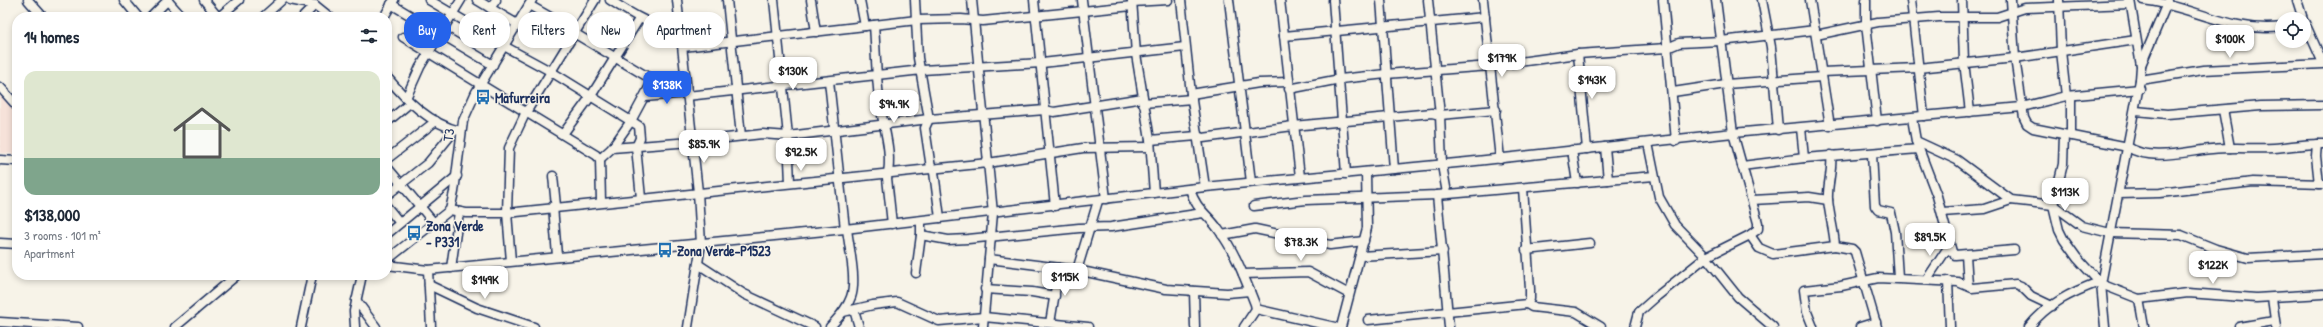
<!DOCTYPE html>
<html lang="en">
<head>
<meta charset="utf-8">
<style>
	:root { --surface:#fff; --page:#f6f6f7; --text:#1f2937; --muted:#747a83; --accent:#2563eb }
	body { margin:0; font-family:"Patrick Hand",sans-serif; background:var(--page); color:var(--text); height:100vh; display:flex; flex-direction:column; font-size:15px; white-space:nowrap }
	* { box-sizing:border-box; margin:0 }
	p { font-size:13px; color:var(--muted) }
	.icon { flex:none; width:22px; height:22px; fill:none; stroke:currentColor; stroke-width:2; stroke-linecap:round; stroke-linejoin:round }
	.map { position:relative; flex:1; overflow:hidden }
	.sheet { position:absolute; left:12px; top:12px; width:380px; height:268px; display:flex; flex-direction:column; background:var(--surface); border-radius:16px; box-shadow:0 2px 6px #0003 }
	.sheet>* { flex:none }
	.banner { position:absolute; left:404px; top:12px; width:380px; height:36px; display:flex; gap:8px }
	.fabs { position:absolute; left:2275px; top:12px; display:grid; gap:8px }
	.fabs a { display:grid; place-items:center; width:36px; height:36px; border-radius:50%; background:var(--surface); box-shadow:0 2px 6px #0003; font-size:20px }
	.price { position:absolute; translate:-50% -34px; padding:0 9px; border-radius:8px; background:#fff; color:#222; font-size:13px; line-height:26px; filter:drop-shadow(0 1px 2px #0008) }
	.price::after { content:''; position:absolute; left:50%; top:24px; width:12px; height:9px; margin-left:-6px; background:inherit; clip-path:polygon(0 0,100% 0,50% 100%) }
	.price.selected { background:var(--accent); color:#fff }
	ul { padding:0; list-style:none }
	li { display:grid; align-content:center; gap:8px; height:212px; padding:0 12px }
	li span { display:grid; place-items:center; height:124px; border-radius:12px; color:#555 }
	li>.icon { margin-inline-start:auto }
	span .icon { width:72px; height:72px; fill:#fffc; stroke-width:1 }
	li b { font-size:17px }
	h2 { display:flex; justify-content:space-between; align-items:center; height:48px; padding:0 12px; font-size:17px }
	.pill { padding:0 14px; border-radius:16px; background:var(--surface); box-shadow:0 2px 6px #0003; font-size:14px; line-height:36px }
	.pill.selected { background:var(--accent); color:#fff }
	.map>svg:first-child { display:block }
	.built { fill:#f6e2d9 }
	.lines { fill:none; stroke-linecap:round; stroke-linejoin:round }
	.minor-casing { stroke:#1b2f5e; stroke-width:11 }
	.minor { stroke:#f7f3e8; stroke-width:8 }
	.labels { text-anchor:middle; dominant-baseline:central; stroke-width:3; stroke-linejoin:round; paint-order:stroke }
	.poi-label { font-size:14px; font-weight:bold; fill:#1b2f5e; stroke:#f7f3e8; text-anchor:start }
	.street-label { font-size:14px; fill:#1b2f5e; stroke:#f7f3e8 }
</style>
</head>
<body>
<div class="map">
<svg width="2323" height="327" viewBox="0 0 2323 327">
	<rect width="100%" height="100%" fill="#f7f3e8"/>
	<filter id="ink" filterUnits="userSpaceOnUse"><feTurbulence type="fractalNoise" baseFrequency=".025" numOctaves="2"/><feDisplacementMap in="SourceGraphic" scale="8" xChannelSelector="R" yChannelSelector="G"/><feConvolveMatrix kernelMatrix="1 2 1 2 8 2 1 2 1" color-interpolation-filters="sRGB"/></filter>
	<g filter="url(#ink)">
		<path class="built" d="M 0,93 L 17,111 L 17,154 L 0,153 Z"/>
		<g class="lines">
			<g class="minor-casing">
				<g id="minor">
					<path d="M 28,0 L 43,17"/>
					<path d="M 124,0 L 138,17"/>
					<path d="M 167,0 L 182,17"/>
					<path d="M 204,0 L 218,17"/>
					<path d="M 290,0 L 315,5 L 330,17"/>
					<path d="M 429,0 L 505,45"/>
					<path d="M 477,0 L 517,24"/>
					<path d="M 610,0 C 633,15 654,27 680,34"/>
					<path d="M 677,0 L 698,192 L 701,244 L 688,327"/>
					<path d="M 727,0 L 741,136"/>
					<path d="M 774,0 L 788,136 L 790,183"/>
					<path d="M 811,0 L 816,32"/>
					<path d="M 860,0 L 865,26"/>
					<path d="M 915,0 L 918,58 L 929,119 L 925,128 L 931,168 L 934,172 L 940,218"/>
					<path d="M 972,0 L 993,213 L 983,327"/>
					<path d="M 1034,0 L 1055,206"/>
					<path d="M 1082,0 L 1106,199"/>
					<path d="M 1132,0 L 1136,54 L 1150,140 L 1154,193"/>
					<path d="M 1181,0 L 1191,94 L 1205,187"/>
					<path d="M 1229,0 L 1251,182"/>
					<path d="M 1280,0 L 1300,177"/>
					<path d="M 1333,0 L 1346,174"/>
					<path d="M 1381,0 L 1394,169"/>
					<path d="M 1428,0 L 1440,115 L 1442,165 L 1447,193"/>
					<path d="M 1483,0 L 1500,159"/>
					<path d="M 1663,0 L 1676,141"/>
					<path d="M 1762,0 L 1771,47 L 1778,130"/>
					<path d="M 1810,0 L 1830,126"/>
					<path d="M 1866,0 L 1866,24 L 1877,121"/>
					<path d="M 1911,0 L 1924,116"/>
					<path d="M 1962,0 L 1964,62 L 1970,112"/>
					<path d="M 2011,0 L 2015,58 L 2024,118 L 2027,124 L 2033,128 L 2128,147 C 2150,162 2187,151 2212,149 C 2233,147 2253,149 2274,148 C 2290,147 2307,143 2323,144"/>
					<path d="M 2059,0 L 2061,51 L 2066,96"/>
					<path d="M 2143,0 C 2190,5 2233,34 2282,27"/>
					<path d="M 2297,0 L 2303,19"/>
					<path d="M 1132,2 L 1168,0"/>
					<path d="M 391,4 L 493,65"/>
					<path d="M 529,5 L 575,31"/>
					<path d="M 490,8 L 496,0"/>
					<path d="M 151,17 L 168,0"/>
					<path d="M 219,17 L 239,0"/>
					<path d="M 263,17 L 282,0"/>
					<path d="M 303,17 L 315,5"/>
					<path d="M 384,17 L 394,0"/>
					<path d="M 2304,21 L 2323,63"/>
					<path d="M 874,25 C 876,52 876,79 880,105 C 884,129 893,154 887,178 L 892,224"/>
					<path d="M 574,33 L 653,80 L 631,121 L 612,148"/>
					<path d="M 1816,35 L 1878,22 L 1939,17 L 1997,17 L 2025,8 L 2130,4"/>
					<path d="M 1284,36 L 1485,17"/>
					<path d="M 403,37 L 596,155 L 600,159 L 601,202"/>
					<path d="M 504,46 L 550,71 L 639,126 L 640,138 L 636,147 L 641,198"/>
					<path d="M 683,47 L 917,20 L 961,19 L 983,21 L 1132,6"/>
					<path d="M 1578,54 L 1587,149"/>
					<path d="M 2141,65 L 2168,1"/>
					<path d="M 1822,72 L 1918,68 L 2015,58 L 2136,40"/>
					<path d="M 387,77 C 406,100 430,124 460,131"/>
					<path d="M 2140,80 L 2203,70 L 2323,64"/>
					<path d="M 829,81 L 845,229"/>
					<path d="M 0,87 L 17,106"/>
					<path d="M 1289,89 L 1340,79 L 1386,74 L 1490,66 L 1578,54 L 1667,48 L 1679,43 L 1721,41 L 1815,30"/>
					<path d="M 1673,92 L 1726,84 L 1822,77"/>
					<path d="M 1191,94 L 1259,83 L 1288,82"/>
					<path d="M 687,96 L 922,70 L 1042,63 L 1185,47"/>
					<path d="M 2071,96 L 2071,136"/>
					<path d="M 645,97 L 687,93"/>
					<path d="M 406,98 L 420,67 L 461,0"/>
					<path d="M 1143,103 L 1192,99"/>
					<path d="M 2223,110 L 2230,148"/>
					<path d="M 2136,111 L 2167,114 L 2261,106 L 2323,105"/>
					<path d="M 1912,118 L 1916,141 L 1937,196 L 1952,252 L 1955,255 L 2014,250"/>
					<path d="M 387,122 L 410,103"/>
					<path d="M 1801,128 L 1804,158"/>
					<path d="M 563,134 L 591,96 L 639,19"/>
					<path d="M 2064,135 L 2063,164 L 2053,205 L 2059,230 L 2064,240 L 2077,258 L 2101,284 L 2139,299 L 2188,293 L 2256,298 L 2323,294"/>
					<path d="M 1150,140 L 1197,136 L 1203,138 L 1293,126 L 1432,113 L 1440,115 L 1496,110"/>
					<path d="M 1916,141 L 1957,160 L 2011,200 L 2053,205 L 2082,226 L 2110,233 L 2181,235 L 2216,249 L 2248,258 L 2323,254"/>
					<path d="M 1648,143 L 1659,197 L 1675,225 L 1706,257 L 1738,297 L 1773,327"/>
					<path d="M 2317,144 L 2316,156 L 2319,184"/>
					<path d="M 1605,147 L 1608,180"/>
					<path d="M 1572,150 L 1577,183"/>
					<path d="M 1872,154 L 1875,206 L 1878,210 L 1891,213 L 1895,232 L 1898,277"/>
					<path d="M 387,159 L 436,121"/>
					<path d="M 600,159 L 612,148 L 691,142 L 762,134 L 788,136 L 929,119 L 1045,110 L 1054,112 L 1143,98"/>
					<path d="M 0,160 L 17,161"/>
					<path d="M 1742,166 L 1804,158 L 1919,149"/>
					<path d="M 387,167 L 434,223"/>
					<path d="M 553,176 L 556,206"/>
					<path d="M 1190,189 C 1196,210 1206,212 1218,229 C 1235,251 1245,279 1255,304 L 1256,309 L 1244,327"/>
					<path d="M 2119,194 L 2160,193 L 2253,182 L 2323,184"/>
					<path d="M 387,195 L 428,163 L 455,130"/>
					<path d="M 1437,195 L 1449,327"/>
					<path d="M 1752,200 L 1809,197 L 1828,200"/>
					<path d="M 553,206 L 557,256"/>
					<path d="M 1254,206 L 1306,200 L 1437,195 L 1654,176"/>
					<path d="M 387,207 L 400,223"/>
					<path d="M 450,210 L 466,213 L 507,213 L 988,163 L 1083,148 L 1149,147"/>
					<path d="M 1942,212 L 1984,209 L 2011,200"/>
					<path d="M 921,221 L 921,235 L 948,240 L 968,239 L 1079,228 L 1111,227 L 1203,213"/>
					<path d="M 387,234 L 457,176"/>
					<path d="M 1222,235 L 1255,229 L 1330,245 L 1364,241"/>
					<path d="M 1750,235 L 1759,248 L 1773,254 L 1835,246 C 1834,229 1829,215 1828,199 C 1827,185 1833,170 1831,155"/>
					<path d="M 0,243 L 17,244"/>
					<path d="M 1835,246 L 1852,249 L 1855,252 L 1877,327"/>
					<path d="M 1526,250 L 1590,243"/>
					<path d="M 1966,255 L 1968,285"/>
					<path d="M 1360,256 L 1443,251"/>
					<path d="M 989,259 L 1077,270 L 1166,289 L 1227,293 L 1250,291"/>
					<path d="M 387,260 L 450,210 L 454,192 L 463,121 L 476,92 L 532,0"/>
					<path d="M 511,261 L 507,213 L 509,148 L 525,114 L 595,0"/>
					<path d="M 698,264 L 744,294 L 815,327"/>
					<path d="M 387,265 L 428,270 L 845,229 L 1205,187 L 1467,162 L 1733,133 L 2022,107 L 2066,96 L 2140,89"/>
					<path d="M 451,268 L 459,212"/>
					<path d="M 428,270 L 431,327"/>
					<path d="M 1077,270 L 1098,201"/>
					<path d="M 916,273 L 921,235"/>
					<path d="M 1243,274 L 1308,272 L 1349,294"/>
					<path d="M 1927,279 L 1949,246"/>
					<path d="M 1948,281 L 1950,327"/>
					<path d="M 429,285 L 477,308 L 534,327"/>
					<path d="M 985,289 L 1032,292 L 1055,296"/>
					<path d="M 1194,291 L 1195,327"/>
					<path d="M 2272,298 L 2276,327"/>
					<path d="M 2139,299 L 2144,327"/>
					<path d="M 356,300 L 376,327"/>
					<path d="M 1527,304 L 1532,307 L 1576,312 L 1601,327"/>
					<path d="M 1256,309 L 1335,327"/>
					<path d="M 854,310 L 859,327"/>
					<path d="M 843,312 L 873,305 L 897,302 L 939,321 L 984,317 L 1088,327"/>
					<path d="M 1368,320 L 1527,304 L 1530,299 L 1530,289 L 1523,188"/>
					<path d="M 0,322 L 78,327"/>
					<path d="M 1050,323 L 1059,268"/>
					<path d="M 175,327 L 237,275"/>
					<path d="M 301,327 L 312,275"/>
					<path d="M 355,327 L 354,311 L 362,275"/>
					<path d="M 830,327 C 838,318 847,309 851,297 C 857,281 849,247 847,229"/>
					<path d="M 1341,327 L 1367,228 L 1366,172"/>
					<path d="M 1635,327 L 1639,312 L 1656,297 L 1706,257 L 1750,235 L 1758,229 L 1758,223 L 1733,133 L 1716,0"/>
					<path d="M 1813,327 L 1807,312 L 1804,290 L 1841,286 L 1878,278 L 1958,282 L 1972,288 L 2016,284 L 2021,286 L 2031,296 L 2052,306"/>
					<path d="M 1860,327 L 1876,322"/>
					<path d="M 2029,327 C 2047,304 2072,292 2099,282"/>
					<path d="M 2105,327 L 2101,284 L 2140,80 L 2141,66 L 2130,0"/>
					<path d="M 2239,327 L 2274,321"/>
				</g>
			</g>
			<use href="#minor" class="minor"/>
		</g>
	</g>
	<defs>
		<g id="bus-bare" transform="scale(1.2)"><path d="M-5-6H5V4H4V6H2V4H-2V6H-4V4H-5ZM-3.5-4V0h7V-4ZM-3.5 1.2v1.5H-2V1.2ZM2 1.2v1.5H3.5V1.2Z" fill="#1f6fb2" stroke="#f7f3e8" stroke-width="2.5" paint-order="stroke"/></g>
	</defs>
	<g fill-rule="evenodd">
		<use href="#bus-bare" x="483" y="97"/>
		<use href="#bus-bare" x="414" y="233"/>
		<use href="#bus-bare" x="665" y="250"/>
	</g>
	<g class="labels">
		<g class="poi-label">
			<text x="495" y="97">Mafurreira</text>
			<text x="426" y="225">Zona Verde<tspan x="426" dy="16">- P331</tspan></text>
			<text x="677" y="250">Zona Verde-P1523</text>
		</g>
		<g class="street-label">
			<text transform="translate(448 135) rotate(-82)">T3</text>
		</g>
	</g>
</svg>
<div class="fabs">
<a><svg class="icon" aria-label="locate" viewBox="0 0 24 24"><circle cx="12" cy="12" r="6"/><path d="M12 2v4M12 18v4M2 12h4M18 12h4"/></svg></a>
</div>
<b class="price" style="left:2230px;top:59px">$100K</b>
<b class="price" style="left:1502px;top:78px">$179K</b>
<b class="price" style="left:793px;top:91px">$130K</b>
<b class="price" style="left:1592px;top:100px">$143K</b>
<b class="price selected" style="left:667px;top:105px">$138K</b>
<b class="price" style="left:894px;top:124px">$94.9K</b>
<b class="price" style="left:704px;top:164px">$85.9K</b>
<b class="price" style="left:801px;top:172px">$92.5K</b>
<b class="price" style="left:2065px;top:212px">$113K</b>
<b class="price" style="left:1930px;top:257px">$89.5K</b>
<b class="price" style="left:1301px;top:262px">$78.3K</b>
<b class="price" style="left:2213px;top:285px">$122K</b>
<b class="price" style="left:1065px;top:297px">$115K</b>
<b class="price" style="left:485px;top:300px">$149K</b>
<div class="banner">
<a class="pill selected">Buy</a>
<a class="pill">Rent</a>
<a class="pill">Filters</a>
<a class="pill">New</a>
<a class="pill">Apartment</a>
</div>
<section class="sheet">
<h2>14 homes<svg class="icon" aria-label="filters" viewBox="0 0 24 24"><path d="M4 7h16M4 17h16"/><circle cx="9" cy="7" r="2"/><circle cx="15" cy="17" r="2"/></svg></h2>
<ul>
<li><span style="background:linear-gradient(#dfe7d0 70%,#7fa58c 0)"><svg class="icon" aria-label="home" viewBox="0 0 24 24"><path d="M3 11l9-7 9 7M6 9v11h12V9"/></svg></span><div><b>$138,000</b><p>3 rooms · 101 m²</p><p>Apartment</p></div></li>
</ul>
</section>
</div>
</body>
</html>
